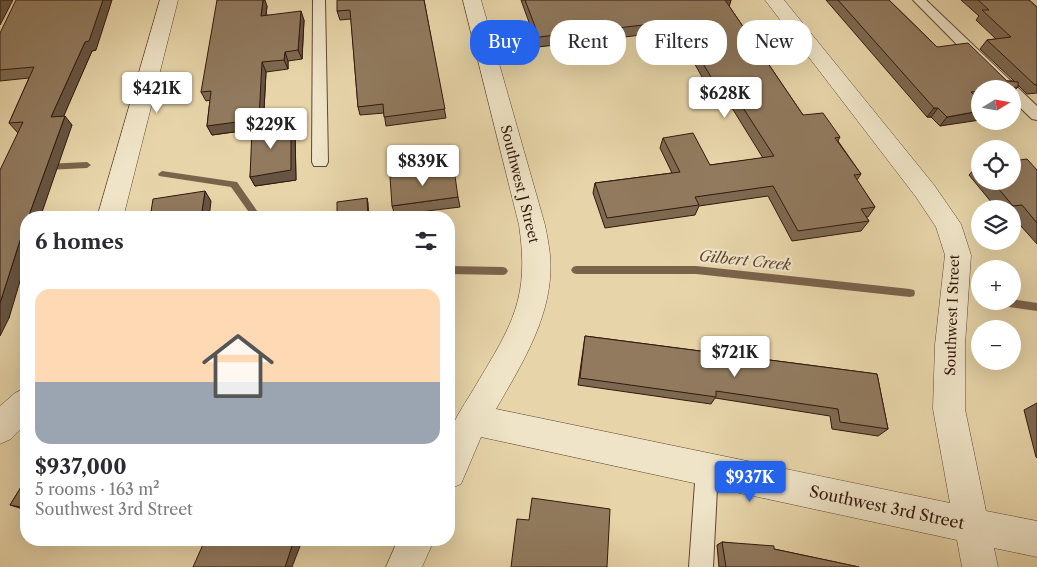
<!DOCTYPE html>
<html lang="en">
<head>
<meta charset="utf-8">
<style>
	:root { --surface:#fff; --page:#f7f7f7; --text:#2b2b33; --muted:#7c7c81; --line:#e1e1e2; --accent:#2563eb }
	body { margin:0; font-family:"Libre Caslon Text",serif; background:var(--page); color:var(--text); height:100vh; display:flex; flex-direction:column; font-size:19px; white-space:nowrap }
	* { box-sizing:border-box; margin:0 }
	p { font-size:16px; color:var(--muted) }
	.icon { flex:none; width:28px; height:28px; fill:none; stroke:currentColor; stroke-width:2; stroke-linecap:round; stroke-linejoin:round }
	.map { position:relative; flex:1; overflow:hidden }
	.drawer { position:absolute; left:20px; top:211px; width:435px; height:335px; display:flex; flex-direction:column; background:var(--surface); border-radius:20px; box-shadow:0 5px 20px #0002 }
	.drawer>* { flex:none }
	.top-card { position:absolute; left:470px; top:20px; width:475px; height:45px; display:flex; gap:10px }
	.needle { width:32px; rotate:79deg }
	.fabs { position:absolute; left:971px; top:80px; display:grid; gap:10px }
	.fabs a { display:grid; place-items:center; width:50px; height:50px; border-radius:50%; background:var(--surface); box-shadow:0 5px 20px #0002; font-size:25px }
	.price { position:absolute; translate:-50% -42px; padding:0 11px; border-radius:5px; background:#fff; color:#222; font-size:16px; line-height:32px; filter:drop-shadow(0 1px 2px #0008) }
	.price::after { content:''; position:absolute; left:50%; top:30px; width:15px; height:11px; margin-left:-8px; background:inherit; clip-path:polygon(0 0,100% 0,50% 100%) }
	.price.current { background:var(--accent); color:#fff }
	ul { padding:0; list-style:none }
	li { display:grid; align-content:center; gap:10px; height:265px; padding:0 15px }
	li+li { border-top:1px solid var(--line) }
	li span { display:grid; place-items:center; height:155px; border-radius:15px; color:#555 }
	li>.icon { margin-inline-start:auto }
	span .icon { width:90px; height:90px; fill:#fffc; stroke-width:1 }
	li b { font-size:21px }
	h2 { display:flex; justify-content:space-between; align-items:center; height:60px; padding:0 15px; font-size:21px }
	.chip { padding:0 18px; border-radius:20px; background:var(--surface); box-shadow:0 5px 20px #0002; font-size:18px; line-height:45px }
	.chip.current { background:var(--accent); color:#fff }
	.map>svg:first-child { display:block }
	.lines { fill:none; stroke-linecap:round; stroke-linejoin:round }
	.stream { fill:#7a634b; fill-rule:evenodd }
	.lane-casing { stroke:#604734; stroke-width:2 }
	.street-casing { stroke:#604734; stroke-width:1 }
	.lane { fill:#efe4c7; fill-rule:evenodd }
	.street { fill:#efe4c7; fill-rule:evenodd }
	.wall { fill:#7d6951; stroke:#33180d }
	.shaded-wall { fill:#665542; stroke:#33180d }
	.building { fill:#917a5e; stroke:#33180d }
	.labels { text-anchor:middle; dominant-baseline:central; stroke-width:4.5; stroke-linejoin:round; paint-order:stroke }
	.street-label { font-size:14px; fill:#33180d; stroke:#efe4c7 }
	.water-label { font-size:15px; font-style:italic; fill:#5d4431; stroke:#efe4c7 }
	.near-street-label { font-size:16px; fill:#33180d; stroke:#efe4c7 }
</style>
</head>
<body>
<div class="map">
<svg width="1037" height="567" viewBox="0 0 1037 567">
	<rect width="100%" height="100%" fill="#e7d5a9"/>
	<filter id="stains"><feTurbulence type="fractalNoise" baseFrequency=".004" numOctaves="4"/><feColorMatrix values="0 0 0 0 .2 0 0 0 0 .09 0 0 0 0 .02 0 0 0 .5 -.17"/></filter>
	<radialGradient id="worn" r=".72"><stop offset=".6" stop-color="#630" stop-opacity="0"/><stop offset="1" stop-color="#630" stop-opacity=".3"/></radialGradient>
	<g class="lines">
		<g class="stream">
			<path d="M 87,162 L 91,165 L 87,168 L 46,170 L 42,167 L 46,164 Z"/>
			<path d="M 162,171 L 237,182 L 262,218 L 253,218 L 231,187 L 159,176 L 158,174 Z"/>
			<path d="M 449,266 L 503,267 L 506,268 L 508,271 L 506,274 L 503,275 L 449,274 Z"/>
			<path d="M 576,266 L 696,266 L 910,289 L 914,290 L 915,293 L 914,296 L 910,297 L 696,274 L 576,274 L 573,273 L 571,270 L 573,267 Z"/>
			<path d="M 1012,299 L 1037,303 L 1037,311 L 1002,306 L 998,305 L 997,302 L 1012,301 Z"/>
		</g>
		<g class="lane-casing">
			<g id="lane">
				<path d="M 313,0 L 325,0 L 328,162 L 326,166 L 314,166 L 312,162 Z"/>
				<path d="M 913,0 L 926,0 L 1037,106 L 1037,120 L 1032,119 L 1012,100 L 1012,89 L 1001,89 Z"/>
				<path d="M 707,458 L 715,461 L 718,469 L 713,567 L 689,567 L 696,469 L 699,461 Z"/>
			</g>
		</g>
		<g class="street-casing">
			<g id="street">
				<path d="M 160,0 L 178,0 L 123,218 L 97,218 Z"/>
				<path d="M 463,0 L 481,0 L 545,225 C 547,235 549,245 550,255 C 555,312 523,362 496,409 L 950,503 L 933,409 L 935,345 L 945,255 L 936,227 L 916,197 L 765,0 L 784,0 L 934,185 L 961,224 L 971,255 L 965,345 L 965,409 L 986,511 L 1037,521 L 1037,557 L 994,548 L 998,567 L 962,567 L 957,540 L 481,437 L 461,484 L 449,489 C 449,473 445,451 449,435 C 454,418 467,401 476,385 C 512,325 530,298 519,225 Z"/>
				<path d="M 26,388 L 26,424 L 11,439 L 0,444 L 0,406 L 15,393 Z"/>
				<path d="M 398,540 L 434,540 L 422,567 L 386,567 Z"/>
			</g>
		</g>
		<use href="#lane" class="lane"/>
		<use href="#street" class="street"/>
	</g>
	<g class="wall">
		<path d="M 424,0 L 446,118 L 386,126 L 384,113 L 360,115 L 358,107 L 351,19 L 340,20 L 337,11 Z"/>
		<path d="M 521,0 L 731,0 L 729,6 L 803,115 L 840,137 L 838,141 L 861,174 L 857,180 L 875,207 L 868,217 L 866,217 L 869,221 L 861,231 L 792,241 L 768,196 L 699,206 L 695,215 L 605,228 L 593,193 L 595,183 L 672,173 L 660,148 L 663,138 L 710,165 L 763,158 L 732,108 L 720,109 L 683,43 L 656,47 L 650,34 L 538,47 Z"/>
		<path d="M 826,0 L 889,0 L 937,47 L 1007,81 L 1014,81 L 980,49 L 987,40 L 996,39 L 976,20 L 979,16 L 961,0 L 1029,0 L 1037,7 L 1037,93 L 1027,94 L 1018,85 L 1018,87 L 1012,93 L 1012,89 L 980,89 L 980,99 L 978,100 L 940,126 L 931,117 L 927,117 Z"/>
		<path d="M 267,6 L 266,15 L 304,20 L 302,59 L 288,61 L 288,69 L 266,72 L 263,128 L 291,124 L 295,134 L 296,180 L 255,186 L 250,177 L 255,129 L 212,135 L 207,126 L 210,100 L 206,101 L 201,92 Z"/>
		<path d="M 0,33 L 96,50 L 92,51 L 63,116 L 72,125 L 26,218 L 9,318 L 18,133 L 9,123 L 29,78 L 0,81 Z"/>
		<path d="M 978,165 L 980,165 L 980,181 L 1012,181 L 1037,170 L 1037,244 L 1012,216 L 1012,209 L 997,209 L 969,175 Z"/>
		<path d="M 458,197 L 460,207 L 395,215 L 392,206 Z"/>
		<path d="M 449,270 L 451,279 L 452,322 L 449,323 Z"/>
		<path d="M 585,336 L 877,374 L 888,429 L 878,436 L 832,429 L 830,416 L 715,398 L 711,404 L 578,385 Z"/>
		<path d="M 1037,403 L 1037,458 L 1036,457 L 1024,410 Z"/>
		<path d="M 26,479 L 26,510 L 10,505 Z"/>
		<path d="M 722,542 L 774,549 L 859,567 L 719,567 L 717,545 Z"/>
	</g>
	<g class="shaded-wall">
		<path d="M 1,0 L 13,0 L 0,25 L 0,2 Z"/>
		<path d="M 103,0 L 112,0 L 96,50 L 92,51 L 59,127 L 51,117 L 85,42 Z"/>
		<path d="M 263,0 L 265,0 L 267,6 L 265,25 L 261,16 Z"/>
		<path d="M 723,0 L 731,0 L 729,7 Z"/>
		<path d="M 301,11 L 304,20 L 302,59 L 298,50 Z"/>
		<path d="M 285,52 L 288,61 L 288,69 L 284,60 Z"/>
		<path d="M 262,62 L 266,72 L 263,128 L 212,135 L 207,126 Z"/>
		<path d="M 934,108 L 938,108 L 931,117 L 927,117 Z"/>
		<path d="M 980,111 L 980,120 L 940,126 L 947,117 Z"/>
		<path d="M 65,116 L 72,125 L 40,218 L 28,218 Z"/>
		<path d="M 291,124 L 295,134 L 296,180 L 255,186 L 250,177 Z"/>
		<path d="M 205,191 L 211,201 L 209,218 L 201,218 Z"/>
		<path d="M 367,198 L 368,203 L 369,218 L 368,218 Z"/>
		<path d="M 26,222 L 26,261 L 9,318 L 0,336 L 0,303 Z"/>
		<path d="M 449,270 L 451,279 L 452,322 L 450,314 Z"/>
		<path d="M 294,540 L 302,541 L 292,567 L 285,567 Z"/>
	</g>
	<g class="building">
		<path d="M 16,0 L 103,0 L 89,41 L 85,42 L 51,117 L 65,116 L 28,218 L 26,218 L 26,222 L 0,303 L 0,170 L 23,122 L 9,123 L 34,67 L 0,70 L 0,33 Z"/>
		<path d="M 217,0 L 263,0 L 261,16 L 301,11 L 298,50 L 285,52 L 284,60 L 262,62 L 259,119 L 207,126 L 211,91 L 201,92 Z"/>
		<path d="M 337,0 L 424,0 L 445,109 L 384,117 L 383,104 L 358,107 L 350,10 L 337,11 Z"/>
		<path d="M 525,0 L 725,0 L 803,115 L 823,113 L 840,137 L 835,138 L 861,174 L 854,175 L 875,207 L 861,209 L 869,221 L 798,231 L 773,186 L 695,197 L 699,205 L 607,218 L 595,183 L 680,172 L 663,138 L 693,133 L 710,165 L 774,156 L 736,97 L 724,99 L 685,33 L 659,36 L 652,24 L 539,37 Z"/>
		<path d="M 838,0 L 889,0 L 937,47 L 968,43 L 1007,81 L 1018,82 L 1018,87 L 999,89 L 980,89 L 980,91 L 971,92 L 980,101 L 980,111 L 947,117 L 938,108 L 934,108 Z"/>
		<path d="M 978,0 L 1029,0 L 1037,7 L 1037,84 L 1035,85 L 987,40 L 1011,37 L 982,10 L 989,10 Z"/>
		<path d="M 291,124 L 291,170 L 250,177 L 252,129 Z"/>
		<path d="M 1027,159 L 1037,170 L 1037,223 L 1022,205 L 1013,206 L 992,181 L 1012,181 L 1012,161 Z"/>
		<path d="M 454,169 L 458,197 L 392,206 L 390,177 Z"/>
		<path d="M 205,191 L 201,218 L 150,218 L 153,199 Z"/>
		<path d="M 367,198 L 368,218 L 337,218 L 337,202 Z"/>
		<path d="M 449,270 L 450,314 L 449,314 Z"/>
		<path d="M 585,336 L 877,374 L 888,429 L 840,422 L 838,409 L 716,391 L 716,397 L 580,378 Z"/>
		<path d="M 26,479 L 26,508 L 10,505 Z"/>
		<path d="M 532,498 L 610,509 L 607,567 L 511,567 L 517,519 L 529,520 Z"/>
		<path d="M 205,540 L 294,540 L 285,567 L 193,567 Z"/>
		<path d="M 722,542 L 774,546 L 774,549 L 859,567 L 726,567 Z"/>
	</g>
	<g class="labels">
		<g class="street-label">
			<text transform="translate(520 184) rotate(76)">Southwest J Street</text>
			<text transform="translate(952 315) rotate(-88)">Southwest I Street</text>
		</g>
		<g class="water-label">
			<text transform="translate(745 260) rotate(6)">Gilbert Creek</text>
		</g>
		<g class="near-street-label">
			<text transform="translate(887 507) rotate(12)">Southwest 3rd Street</text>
		</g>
	</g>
	<rect width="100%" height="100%" filter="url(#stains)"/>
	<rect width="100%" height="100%" fill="url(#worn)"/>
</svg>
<div class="fabs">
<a><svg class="needle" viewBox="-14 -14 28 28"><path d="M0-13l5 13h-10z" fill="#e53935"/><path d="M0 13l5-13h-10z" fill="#7c7c81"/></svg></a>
<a><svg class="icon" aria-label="locate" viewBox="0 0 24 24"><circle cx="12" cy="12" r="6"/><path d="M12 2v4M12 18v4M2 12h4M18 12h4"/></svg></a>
<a><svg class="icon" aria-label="layers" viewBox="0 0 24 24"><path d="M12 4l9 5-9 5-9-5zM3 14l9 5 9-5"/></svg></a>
<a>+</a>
<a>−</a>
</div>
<b class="price" style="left:157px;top:114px">$421K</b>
<b class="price" style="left:725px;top:119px">$628K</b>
<b class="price" style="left:271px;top:150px">$229K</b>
<b class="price" style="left:423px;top:187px">$839K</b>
<b class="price" style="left:735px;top:378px">$721K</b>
<b class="price current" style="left:750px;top:503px">$937K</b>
<div class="top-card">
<a class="chip current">Buy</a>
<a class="chip">Rent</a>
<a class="chip">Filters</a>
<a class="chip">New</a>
</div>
<section class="drawer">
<h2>6 homes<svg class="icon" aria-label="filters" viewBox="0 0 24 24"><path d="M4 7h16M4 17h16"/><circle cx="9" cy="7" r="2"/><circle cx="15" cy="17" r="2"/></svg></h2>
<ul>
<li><span style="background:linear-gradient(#ffd9b3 60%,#9aa5b1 0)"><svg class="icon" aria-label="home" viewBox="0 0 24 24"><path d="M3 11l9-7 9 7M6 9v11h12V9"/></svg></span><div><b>$937,000</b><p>5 rooms · 163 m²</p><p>Southwest 3rd Street</p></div></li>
</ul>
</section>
</div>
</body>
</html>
